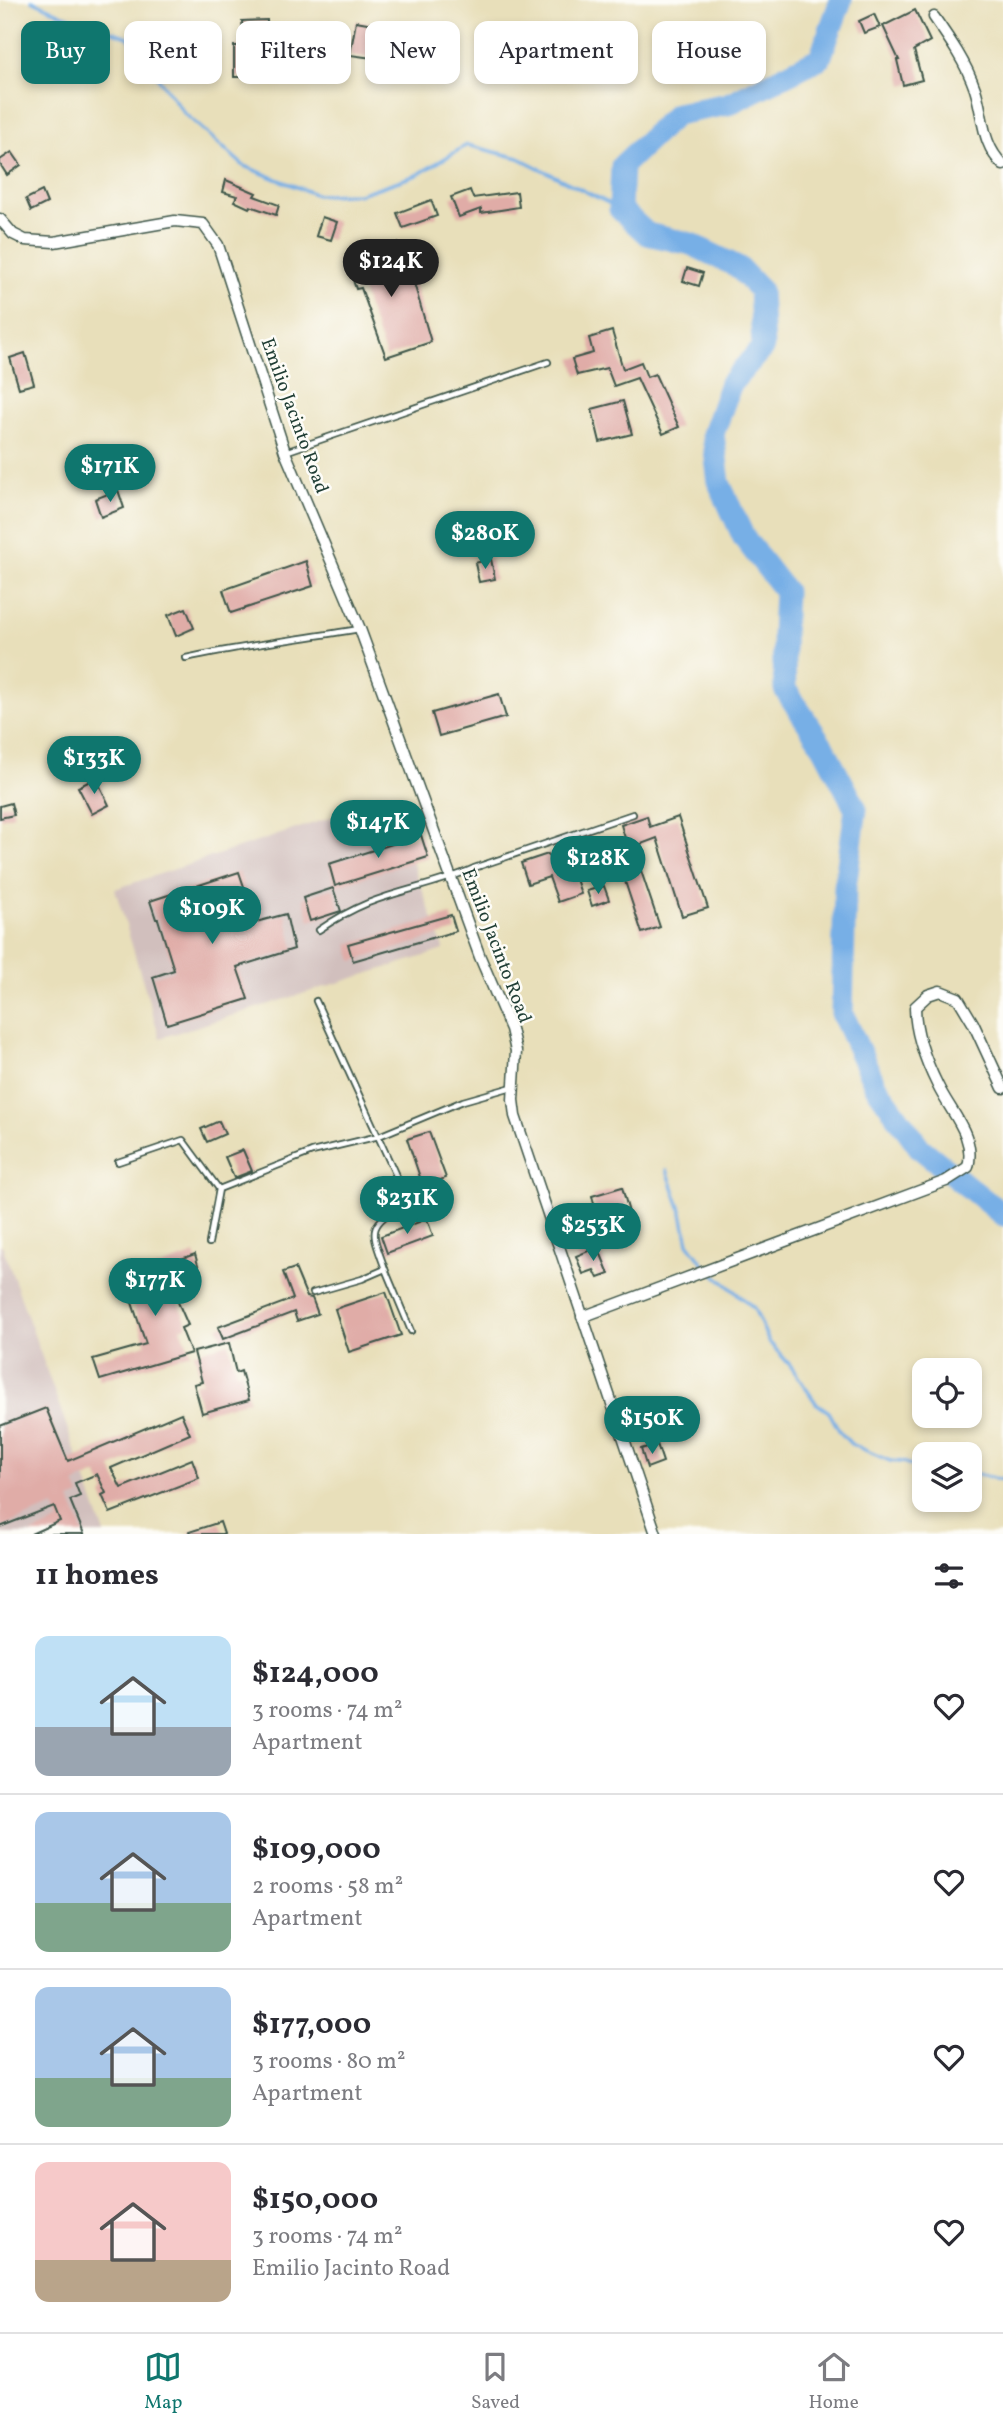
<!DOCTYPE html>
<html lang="en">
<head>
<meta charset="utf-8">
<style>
	:root { --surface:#fff; --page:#f7f7f7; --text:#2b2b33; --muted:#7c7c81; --line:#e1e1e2; --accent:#0f766e }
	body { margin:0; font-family:Vollkorn,serif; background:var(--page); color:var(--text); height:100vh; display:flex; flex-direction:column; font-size:26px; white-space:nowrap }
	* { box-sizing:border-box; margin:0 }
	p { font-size:23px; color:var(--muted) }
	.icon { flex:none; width:38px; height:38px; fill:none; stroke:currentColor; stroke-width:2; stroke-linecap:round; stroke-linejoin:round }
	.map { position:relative; height:1534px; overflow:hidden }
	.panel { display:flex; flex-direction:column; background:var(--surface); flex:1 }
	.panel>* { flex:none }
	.banner { position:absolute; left:21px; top:21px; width:962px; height:63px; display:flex; gap:14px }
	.buttons { position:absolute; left:912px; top:1358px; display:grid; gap:14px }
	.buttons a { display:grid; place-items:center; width:70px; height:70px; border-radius:14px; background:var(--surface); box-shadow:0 4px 10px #0003; font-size:35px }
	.price { position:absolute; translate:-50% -60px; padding:0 16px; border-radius:24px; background:var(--accent); color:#fff; font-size:23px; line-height:46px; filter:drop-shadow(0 2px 4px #0008) }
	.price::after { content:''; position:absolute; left:50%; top:42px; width:21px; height:16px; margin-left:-10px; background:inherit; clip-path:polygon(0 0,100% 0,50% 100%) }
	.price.active { background:#222; color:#fff }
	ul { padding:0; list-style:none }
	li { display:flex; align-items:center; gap:21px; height:175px; padding:0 35px }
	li+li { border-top:2px solid var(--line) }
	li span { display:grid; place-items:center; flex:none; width:196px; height:140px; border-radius:14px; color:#555 }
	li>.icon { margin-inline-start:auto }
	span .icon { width:84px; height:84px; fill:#fffc; stroke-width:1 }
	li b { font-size:30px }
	h2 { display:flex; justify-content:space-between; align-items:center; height:84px; padding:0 35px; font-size:30px }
	.tag { padding:0 24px; border-radius:14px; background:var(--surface); box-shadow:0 4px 10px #0003; font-size:24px; line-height:63px }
	.tag.active { background:var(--accent); color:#fff }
	.tab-bar { display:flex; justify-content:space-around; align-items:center; height:98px; border-top:2px solid var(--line); background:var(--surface); font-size:19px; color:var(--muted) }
	.tab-bar a { display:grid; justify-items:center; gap:4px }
	.tab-bar .active { color:var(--accent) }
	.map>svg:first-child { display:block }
	.industrial { fill:#d1bfbd }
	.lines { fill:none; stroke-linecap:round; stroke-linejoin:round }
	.stream { stroke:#77afe6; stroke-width:3.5 }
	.river { stroke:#77afe6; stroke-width:23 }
	.building { fill:#e0aca7 }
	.lane-casing { stroke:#3d5548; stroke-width:8 }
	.street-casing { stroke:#3d5548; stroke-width:13 }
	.lane { stroke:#fff; stroke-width:4.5 }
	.street { stroke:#fff; stroke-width:10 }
	.labels { text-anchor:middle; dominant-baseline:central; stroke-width:5; stroke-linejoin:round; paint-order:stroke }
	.street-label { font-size:19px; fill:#1f3d34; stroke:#fdfcf7 }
</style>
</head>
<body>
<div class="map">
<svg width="1003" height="1534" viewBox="0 0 1003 1534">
	<rect width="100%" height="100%" fill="#fdfcf7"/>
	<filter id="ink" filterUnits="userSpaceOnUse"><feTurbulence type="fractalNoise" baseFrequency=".0143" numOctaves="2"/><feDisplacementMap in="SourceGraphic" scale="14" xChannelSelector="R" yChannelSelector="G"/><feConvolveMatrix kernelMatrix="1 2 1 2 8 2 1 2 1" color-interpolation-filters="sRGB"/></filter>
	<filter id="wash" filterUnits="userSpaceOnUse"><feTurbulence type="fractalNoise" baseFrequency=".00686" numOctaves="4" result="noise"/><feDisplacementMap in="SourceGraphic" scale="28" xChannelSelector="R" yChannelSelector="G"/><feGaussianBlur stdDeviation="1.57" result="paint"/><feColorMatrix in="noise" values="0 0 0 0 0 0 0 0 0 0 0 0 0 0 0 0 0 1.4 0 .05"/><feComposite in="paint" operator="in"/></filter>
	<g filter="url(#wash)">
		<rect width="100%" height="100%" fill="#e8dfba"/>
		<g class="industrial">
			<path d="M 389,798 L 444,950 L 160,1038 L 115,889 Z"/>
			<path d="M 0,1245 L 2,1245 L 105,1534 L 0,1534 Z"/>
		</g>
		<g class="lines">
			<g class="stream">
				<path d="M 32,0 L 63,15 L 128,37 L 184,113 L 244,166 L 317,195 L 359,194 L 417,175 L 467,145 L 519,158 L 620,209"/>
				<path d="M 667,1170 L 682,1213 L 688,1243 L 706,1267 L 754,1308 L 769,1342 L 790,1365 L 816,1403 L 829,1412 L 840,1432 L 851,1444 L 890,1461 L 903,1462 L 924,1471"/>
				<path d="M 970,1473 L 1003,1480"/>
			</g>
			<path class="river" d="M 841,0 L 820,58 L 728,104 L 676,114 L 622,166 L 620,209 L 647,234 L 691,244 L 738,267 L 760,290 L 763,347 L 731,383 L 713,434 L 719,483 L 744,538 L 785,591 L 783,636 L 785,689 L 824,748 L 856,809 L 845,887 L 842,1013 L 875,1085 L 920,1148 L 1003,1215"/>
		</g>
		<g id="blocks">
			<g class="building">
				<path d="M 915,10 L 930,41 L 914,50 L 922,80 L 903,85 L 897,60 L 899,60 L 883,26 Z"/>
				<path d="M 874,14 L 880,27 L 864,33 L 859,21 Z"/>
				<path d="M 267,20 L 268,39 L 257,39 L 257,77 L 234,77 L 234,46 L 244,46 L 242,21 Z"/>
				<path d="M 356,21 L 379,25 L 372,58 L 350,55 Z"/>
				<path d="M 12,152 L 21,165 L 7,175 L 0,164 L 0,160 Z"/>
				<path d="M 226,180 L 256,193 L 254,196 L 279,205 L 276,215 L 250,206 L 249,208 L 234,201 L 237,196 L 223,192 Z"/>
				<path d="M 470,190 L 473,198 L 517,192 L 519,207 L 481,213 L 481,209 L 459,217 L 451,197 Z"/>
				<path d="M 42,191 L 47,203 L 31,211 L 26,199 Z"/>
				<path d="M 431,200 L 437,216 L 403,228 L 397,213 Z"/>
				<path d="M 322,217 L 337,222 L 331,240 L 316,236 Z"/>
				<path d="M 398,243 L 412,276 L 431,342 L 386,357 L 361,288 L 356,289 L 347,261 Z"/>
				<path d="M 687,268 L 703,273 L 699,286 L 683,281 Z"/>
				<path d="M 612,331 L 623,369 L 641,362 L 647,377 L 655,374 L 679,427 L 663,434 L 637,378 L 614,386 L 607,368 L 577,375 L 572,359 L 593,353 L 589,338 Z"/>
				<path d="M 25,353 L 34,384 L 19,388 L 10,358 Z"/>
				<path d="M 623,401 L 632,434 L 600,442 L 592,409 Z"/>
				<path d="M 118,490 L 124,508 L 101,517 L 95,499 Z"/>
				<path d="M 491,559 L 495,579 L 479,582 L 475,563 Z"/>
				<path d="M 306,561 L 313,586 L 231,613 L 223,590 Z"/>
				<path d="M 186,608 L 194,628 L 176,636 L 168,615 Z"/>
				<path d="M 499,694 L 506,717 L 439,736 L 432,713 Z"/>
				<path d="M 96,778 L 109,805 L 92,814 L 78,787 Z"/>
				<path d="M 11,803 L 14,815 L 0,818 L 0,806 Z"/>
				<path d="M 647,816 L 650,827 L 678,817 L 708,908 L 682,916 L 657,838 L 633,847 L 660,927 L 642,933 L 612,842 L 625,838 L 621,825 Z"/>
				<path d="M 421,835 L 428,857 L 335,886 L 329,864 Z"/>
				<path d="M 548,854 L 551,862 L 560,859 L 567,879 L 575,876 L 581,894 L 558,902 L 549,877 L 528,884 L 521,863 Z"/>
				<path d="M 239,872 L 256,922 L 286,914 L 294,949 L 237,967 L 248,999 L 167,1024 L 153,977 L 174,970 L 158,919 L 156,919 L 150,901 Z"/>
				<path d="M 604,886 L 609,900 L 592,906 L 587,891 Z"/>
				<path d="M 333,888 L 341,911 L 310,921 L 303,898 Z"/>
				<path d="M 451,915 L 456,931 L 353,961 L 348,944 Z"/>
				<path d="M 219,1121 L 225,1134 L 207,1142 L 201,1129 Z"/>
				<path d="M 429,1132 L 446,1178 L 423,1186 L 407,1139 Z"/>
				<path d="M 243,1150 L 252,1171 L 234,1178 L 225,1157 Z"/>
				<path d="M 622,1187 L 631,1220 L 600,1228 L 592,1196 Z"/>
				<path d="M 576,1218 L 581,1231 L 566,1236 L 562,1223 Z"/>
				<path d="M 427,1219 L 433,1236 L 387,1253 L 381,1236 Z"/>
				<path d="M 598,1247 L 609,1274 L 598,1278 L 594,1270 L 583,1274 L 576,1256 Z"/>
				<path d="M 195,1254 L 201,1276 L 183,1282 L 188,1297 L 177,1300 L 188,1325 L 181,1328 L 191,1353 L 100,1380 L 93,1359 L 146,1344 L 124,1279 Z"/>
				<path d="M 295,1268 L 307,1297 L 312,1298 L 318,1314 L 297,1321 L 294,1312 L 223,1339 L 218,1327 L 293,1299 L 283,1272 Z"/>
				<path d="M 386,1292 L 401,1335 L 349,1352 L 335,1309 Z"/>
				<path d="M 229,1343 L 236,1373 L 241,1371 L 249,1400 L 202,1413 L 194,1384 L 202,1382 L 194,1352 Z"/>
				<path d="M 46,1408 L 68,1461 L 181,1413 L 190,1434 L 111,1468 L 121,1488 L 192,1459 L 199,1478 L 110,1513 L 102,1495 L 106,1493 L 97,1474 L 75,1483 L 80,1496 L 70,1500 L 84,1534 L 31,1534 L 60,1521 L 54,1506 L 0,1527 L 0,1426 Z"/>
				<path d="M 657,1444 L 663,1462 L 647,1468 L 641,1449 Z"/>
				<path d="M 220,1522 L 224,1534 L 190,1534 L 189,1532 Z"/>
			</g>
		</g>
	</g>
	<g filter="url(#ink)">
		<use href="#blocks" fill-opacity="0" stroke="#3d5548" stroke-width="2"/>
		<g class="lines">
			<g class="lane-casing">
				<g id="lane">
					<path d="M 285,452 L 548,362"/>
					<path d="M 186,658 C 243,645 301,639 359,629"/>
					<path d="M 319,930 C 335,919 351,910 368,903 C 403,889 440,884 474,868 L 633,814"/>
					<path d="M 118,1162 L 183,1140 L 219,1189"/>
					<path d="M 209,1243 L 219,1189 L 312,1152 L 379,1136 L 463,1101 L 512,1087"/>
					<path d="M 385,1269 L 411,1331"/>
					<path d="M 313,1293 L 362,1279 L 385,1269 C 371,1229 366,1228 404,1203 L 404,1193 L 316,1001"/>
				</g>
			</g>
			<g class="street-casing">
				<g id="street">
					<path d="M 934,17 C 950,40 966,63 975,89 C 984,116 981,144 1003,165"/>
					<path d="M 0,219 L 13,234 L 25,240 L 54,242 L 175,221 L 203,224 L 218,245 L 285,452 L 360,629 L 480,957 L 511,1029 L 516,1051 L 513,1100 L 515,1116 L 656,1534"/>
					<path d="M 582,1317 L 946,1181 L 968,1167 C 976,1136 951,1113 938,1086 C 926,1062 915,1034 915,1007 L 928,995 L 940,991 L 958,998 L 973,1023 L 1003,1088"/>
				</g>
			</g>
			<use href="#lane" class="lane"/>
			<use href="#street" class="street"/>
		</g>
	</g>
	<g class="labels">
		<g class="street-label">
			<text transform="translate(294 416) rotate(70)">Emilio Jacinto Road</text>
			<text transform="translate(496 946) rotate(69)">Emilio Jacinto Road</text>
		</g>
	</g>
</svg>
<div class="buttons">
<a><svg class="icon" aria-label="locate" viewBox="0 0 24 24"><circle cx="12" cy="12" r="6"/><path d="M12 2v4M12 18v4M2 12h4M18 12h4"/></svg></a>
<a><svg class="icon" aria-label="layers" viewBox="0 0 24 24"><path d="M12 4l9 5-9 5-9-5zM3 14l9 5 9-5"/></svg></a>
</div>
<b class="price active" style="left:391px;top:299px">$124K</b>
<b class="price" style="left:110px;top:504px">$171K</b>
<b class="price" style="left:485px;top:571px">$280K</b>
<b class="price" style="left:94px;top:796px">$133K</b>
<b class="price" style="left:378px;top:860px">$147K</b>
<b class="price" style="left:598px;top:896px">$128K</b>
<b class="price" style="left:212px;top:946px">$109K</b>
<b class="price" style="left:407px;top:1236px">$231K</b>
<b class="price" style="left:593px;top:1263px">$253K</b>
<b class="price" style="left:155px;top:1318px">$177K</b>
<b class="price" style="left:652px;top:1456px">$150K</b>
<div class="banner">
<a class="tag active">Buy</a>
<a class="tag">Rent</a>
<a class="tag">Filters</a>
<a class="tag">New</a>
<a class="tag">Apartment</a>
<a class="tag">House</a>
</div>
</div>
<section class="panel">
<h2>11 homes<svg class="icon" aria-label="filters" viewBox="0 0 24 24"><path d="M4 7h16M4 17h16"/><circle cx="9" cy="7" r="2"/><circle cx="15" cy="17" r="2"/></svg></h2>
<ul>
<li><span style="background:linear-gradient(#bfe0f5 65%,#9aa5b1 0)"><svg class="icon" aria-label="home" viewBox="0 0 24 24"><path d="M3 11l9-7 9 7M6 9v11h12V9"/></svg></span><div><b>$124,000</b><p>3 rooms · 74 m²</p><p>Apartment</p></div><svg class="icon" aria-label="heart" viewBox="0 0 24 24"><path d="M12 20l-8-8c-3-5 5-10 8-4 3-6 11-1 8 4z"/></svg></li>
<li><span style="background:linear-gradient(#a9c7e8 65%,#7fa58c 0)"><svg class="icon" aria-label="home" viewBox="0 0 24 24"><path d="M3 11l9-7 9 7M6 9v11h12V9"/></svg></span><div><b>$109,000</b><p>2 rooms · 58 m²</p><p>Apartment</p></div><svg class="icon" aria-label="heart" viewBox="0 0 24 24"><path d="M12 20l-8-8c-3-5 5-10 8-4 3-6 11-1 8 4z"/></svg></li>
<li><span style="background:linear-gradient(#a9c7e8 65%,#7fa58c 0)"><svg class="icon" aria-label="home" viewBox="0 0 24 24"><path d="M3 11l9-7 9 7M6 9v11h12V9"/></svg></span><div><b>$177,000</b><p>3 rooms · 80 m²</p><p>Apartment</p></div><svg class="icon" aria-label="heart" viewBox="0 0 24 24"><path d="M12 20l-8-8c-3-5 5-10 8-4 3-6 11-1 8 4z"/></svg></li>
<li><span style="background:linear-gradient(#f6c9c9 70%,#b9a48a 0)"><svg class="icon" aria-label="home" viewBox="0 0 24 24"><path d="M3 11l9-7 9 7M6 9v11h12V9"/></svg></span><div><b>$150,000</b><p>3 rooms · 74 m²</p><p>Emilio Jacinto Road</p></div><svg class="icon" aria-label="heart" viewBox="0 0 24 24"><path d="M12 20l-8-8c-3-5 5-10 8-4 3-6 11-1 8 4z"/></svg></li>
</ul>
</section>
<nav class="tab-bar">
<a class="active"><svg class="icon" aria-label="map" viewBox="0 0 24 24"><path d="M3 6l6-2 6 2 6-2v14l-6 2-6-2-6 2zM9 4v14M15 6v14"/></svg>Map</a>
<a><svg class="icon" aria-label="saved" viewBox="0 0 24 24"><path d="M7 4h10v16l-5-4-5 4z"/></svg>Saved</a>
<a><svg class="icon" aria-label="home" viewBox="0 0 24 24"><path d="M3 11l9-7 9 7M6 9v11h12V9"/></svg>Home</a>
</nav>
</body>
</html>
